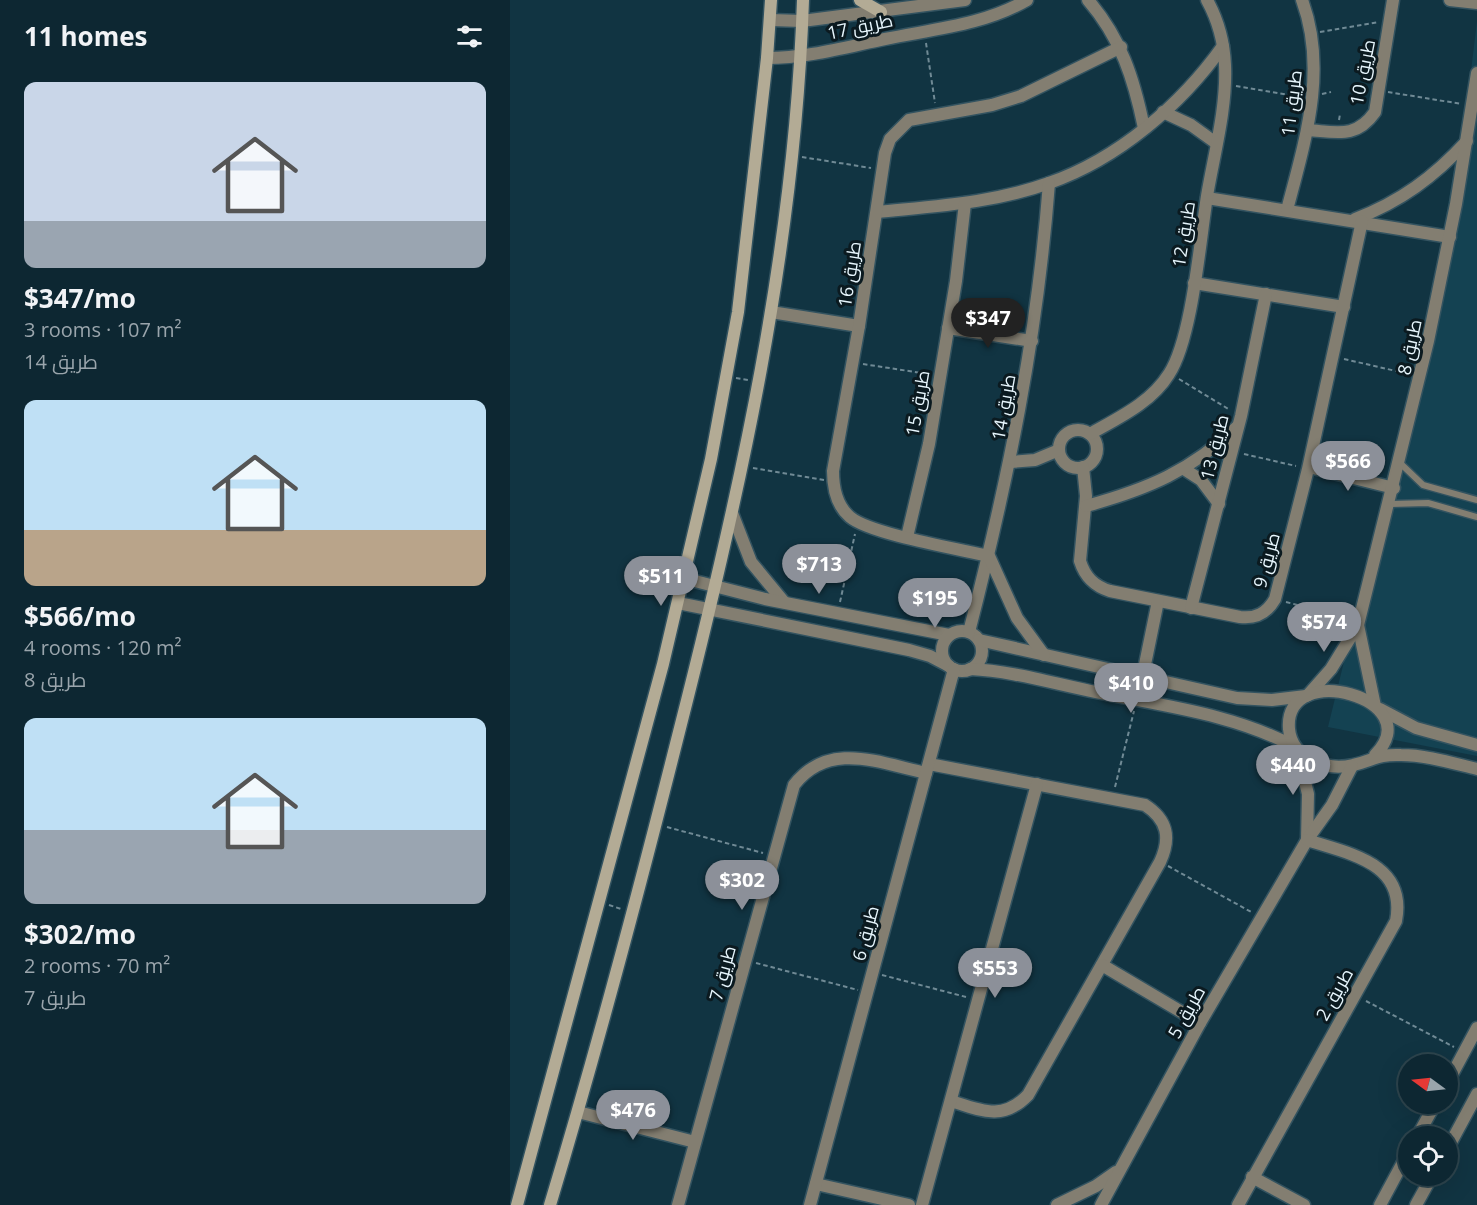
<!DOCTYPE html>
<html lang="en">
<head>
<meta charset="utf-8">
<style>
	:root { --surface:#0d2732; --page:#162f3a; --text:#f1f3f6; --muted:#9aa5ac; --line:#2d444d; --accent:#8c9099 }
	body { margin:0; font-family:"Open Sans",Cairo,sans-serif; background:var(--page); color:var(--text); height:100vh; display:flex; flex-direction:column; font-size:22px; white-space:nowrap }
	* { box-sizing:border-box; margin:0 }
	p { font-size:20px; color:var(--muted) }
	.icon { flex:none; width:33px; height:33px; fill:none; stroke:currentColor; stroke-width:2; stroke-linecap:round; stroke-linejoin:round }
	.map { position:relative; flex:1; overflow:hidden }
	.details { display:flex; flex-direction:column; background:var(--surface); width:510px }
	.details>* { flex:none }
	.needle { width:39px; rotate:285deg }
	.controls { position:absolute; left:888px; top:1054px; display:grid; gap:12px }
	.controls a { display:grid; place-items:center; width:60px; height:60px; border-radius:50%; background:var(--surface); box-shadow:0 6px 24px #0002,0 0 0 2px var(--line); font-size:30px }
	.price { position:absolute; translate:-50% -51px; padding:0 14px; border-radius:21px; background:var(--accent); color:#fff; font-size:20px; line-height:39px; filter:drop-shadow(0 2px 3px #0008) }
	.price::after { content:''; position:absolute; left:50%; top:36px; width:18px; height:14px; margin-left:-9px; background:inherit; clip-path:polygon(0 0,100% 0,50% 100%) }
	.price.active { background:#222; color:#fff }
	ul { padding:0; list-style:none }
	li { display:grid; align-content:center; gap:12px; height:318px; padding:0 24px }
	li span { display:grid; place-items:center; height:186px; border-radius:12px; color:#555 }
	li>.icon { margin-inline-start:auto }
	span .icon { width:108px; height:108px; fill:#fffc; stroke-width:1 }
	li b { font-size:26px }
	h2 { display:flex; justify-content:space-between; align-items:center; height:72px; padding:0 24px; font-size:26px }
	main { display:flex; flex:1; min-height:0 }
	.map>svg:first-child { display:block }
	.built { fill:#144252 }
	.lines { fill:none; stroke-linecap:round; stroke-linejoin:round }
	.lane-casing { stroke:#335360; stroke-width:9 }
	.street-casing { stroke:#335360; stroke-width:15 }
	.secondary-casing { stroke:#335360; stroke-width:15 }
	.path { stroke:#708a95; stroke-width:2; stroke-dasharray:4.5 3; stroke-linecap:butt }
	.lane { stroke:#837e71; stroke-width:6 }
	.street { stroke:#837e71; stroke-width:12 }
	.secondary { stroke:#b3ab95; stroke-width:12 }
	.labels { text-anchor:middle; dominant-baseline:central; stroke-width:6; stroke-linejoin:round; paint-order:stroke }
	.street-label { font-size:18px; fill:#e7f6fd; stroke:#0b1a20 }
</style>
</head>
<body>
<main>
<section class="details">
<h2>11 homes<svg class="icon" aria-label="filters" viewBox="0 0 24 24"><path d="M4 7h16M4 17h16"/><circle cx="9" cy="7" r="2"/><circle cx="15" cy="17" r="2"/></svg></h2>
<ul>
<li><span style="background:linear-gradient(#c9d6e8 75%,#9aa5b1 0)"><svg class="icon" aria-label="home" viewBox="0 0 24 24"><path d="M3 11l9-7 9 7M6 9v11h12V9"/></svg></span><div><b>$347/mo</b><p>3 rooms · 107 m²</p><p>طريق 14</p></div></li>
<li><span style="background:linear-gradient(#bfe0f5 70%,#b9a48a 0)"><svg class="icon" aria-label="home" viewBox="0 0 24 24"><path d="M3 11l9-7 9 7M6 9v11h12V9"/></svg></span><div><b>$566/mo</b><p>4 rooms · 120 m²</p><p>طريق 8</p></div></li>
<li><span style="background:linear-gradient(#bfe0f5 60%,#9aa5b1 0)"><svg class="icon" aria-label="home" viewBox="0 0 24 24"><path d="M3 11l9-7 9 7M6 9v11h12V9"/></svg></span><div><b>$302/mo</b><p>2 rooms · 70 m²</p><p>طريق 7</p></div></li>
</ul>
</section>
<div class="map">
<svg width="967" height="1205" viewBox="0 0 967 1205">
	<rect width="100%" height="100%" fill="#113442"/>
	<path class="built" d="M 967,21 L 967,756 L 818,727 L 920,310 L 961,71 Z"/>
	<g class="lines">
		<g class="lane-casing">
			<g id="lane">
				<path d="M 890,463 L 913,485 L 967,500"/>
				<path d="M 880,504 L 918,503 L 967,517"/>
			</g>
		</g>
		<g class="street-casing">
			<g id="street">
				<path d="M 578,0 C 611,38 624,79 634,128"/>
				<path d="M 940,0 L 967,3"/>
				<path d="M 261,20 L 292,21 L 455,0"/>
				<path d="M 257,58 C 297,58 336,47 375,39 C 424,29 474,25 517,0"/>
				<path d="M 653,112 L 681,125 L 706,143"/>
				<path d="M 798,130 C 827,132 846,139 865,112 L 883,0"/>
				<path d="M 697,198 L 940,237"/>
				<path d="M 777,210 C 795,141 818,70 792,0"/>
				<path d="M 367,212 C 425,206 484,203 539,183 C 608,159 671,105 713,46"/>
				<path d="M 845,219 C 890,202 924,177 957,141"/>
				<path d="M 684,283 L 834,307"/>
				<path d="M 261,312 L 349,326"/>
				<path d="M 438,328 L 522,341"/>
				<circle cx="568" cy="449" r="19"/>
				<path d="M 580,434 C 608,418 641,403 659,374 C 682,339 690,241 697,196 C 704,154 717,108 715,65 C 714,43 708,20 697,0"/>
				<path d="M 501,462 L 525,460 L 549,450"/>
				<path d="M 573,467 L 576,496 L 570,561 C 575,577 584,586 600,591 L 730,617 C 746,619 757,613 765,599 L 798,469 L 852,221"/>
				<path d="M 799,467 L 884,488"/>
				<path d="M 674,469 L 691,480 L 709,504"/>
				<path d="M 576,506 C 638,489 681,471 728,426"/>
				<path d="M 222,513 L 241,562 L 274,602"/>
				<path d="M 397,537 L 419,444 L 446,281 L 455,203"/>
				<path d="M 173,578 L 255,599 L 439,635"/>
				<path d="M 168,603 L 399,650 L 420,656 L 439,666"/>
				<path d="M 681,608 L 731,416 L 756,294"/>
				<path d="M 848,625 L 865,706"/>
				<circle cx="452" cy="651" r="20"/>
				<path d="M 459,632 C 498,480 527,340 539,183"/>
				<path d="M 469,640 L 727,698 L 762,700 L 796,696"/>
				<path d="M 534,655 L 507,618 L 479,556 C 449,549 360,534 340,517 C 327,506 323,488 323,471 L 349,326 L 375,153 L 380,139 L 399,120 L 482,105 L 511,96 L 611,47"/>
				<path d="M 460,669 C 503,671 545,684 586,692 C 653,706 724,714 785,747"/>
				<path d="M 632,679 L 648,601"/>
				<path d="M 798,695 L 821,669 L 848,625 L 918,341 L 946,204 L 967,73"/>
				<path d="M 870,709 L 906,728 L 967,745"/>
				<path d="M 787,750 L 798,794 L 797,840"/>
				<path d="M 865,755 C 921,699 773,658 779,729 C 782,759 817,771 843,765 C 863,761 866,754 891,755 C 916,755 942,763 967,769"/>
				<path d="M 419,764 L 635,805 C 658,820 661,838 650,862 L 518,1095 C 493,1121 472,1111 441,1101"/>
				<path d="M 592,965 L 690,1023"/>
				<path d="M 938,1082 L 967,1028"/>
				<path d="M 68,1112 L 185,1142"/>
				<path d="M 907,1137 L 925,1104"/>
				<path d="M 938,1148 L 967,1094"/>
				<path d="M 742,1177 L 794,1205"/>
				<path d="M 306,1184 L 399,1205"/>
				<path d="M 168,1205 L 284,785 C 319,740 369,763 416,773"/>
				<path d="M 300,1205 L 444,669"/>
				<path d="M 412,1205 L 527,784"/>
				<path d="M 547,1205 L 586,1186 L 606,1172"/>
				<path d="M 591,1205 L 690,1023 L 797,840 L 822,805 L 842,766"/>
				<path d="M 728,1205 L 886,921 C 897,863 840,854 797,840"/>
				<path d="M 870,1205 L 898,1153"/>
				<path d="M 906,1205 L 922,1176"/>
			</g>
		</g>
		<g class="secondary-casing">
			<g id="secondary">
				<path d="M 350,0 L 371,12"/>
				<path d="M 7,1205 L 153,664 L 201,459 L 228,312 L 257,58 L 261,0"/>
				<path d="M 40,1205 C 87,1049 129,891 169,732 C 230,493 285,248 293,0"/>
			</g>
		</g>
		<g class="path">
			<path d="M 810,32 L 869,22"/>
			<path d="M 416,43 L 425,103"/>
			<path d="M 854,67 L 860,68"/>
			<path d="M 726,86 L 791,97"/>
			<path d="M 878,92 L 952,104"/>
			<path d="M 812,94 L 821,92"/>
			<path d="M 829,120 L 830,114"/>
			<path d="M 292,157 L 361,168"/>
			<path d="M 834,359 L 899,374"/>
			<path d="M 353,364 L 418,374"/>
			<path d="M 226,378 L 238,380"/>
			<path d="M 669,379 L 720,410"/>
			<path d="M 734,454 L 786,466"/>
			<path d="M 243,468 L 314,480"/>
			<path d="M 330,602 L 345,534"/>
			<path d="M 776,602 L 838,618"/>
			<path d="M 605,787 L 624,711"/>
			<path d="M 157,827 L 253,853"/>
			<path d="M 658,866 L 743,913"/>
			<path d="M 99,905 L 111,909"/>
			<path d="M 246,963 L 348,990"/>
			<path d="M 372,975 L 456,997"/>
			<path d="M 856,1001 L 944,1047"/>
		</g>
		<use href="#lane" class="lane"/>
		<use href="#street" class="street"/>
		<use href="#secondary" class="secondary"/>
	</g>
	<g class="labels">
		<g class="street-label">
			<text transform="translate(350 26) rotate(-12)">طريق 17</text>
			<text transform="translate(852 72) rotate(-79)">طريق 10</text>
			<text transform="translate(781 103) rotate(-83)">طريق 11</text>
			<text transform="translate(673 234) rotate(-81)">طريق 12</text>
			<text transform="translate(339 274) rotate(-81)">طريق 16</text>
			<text transform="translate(899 347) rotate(-78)">طريق 8</text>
			<text transform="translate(407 403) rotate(-80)">طريق 15</text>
			<text transform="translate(493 407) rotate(-80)">طريق 14</text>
			<text transform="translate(704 447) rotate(-76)">طريق 13</text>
			<text transform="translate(756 560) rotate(-75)">طريق 9</text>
			<text transform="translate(355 933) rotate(-75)">طريق 6</text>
			<text transform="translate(212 973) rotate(-75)">طريق 7</text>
			<text transform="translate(824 994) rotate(-61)">طريق 2</text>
			<text transform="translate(676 1012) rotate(-61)">طريق 5</text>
		</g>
	</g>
</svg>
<div class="controls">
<a><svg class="needle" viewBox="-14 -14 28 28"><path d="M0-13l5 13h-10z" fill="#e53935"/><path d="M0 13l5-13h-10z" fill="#9aa5ac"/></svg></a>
<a><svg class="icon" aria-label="locate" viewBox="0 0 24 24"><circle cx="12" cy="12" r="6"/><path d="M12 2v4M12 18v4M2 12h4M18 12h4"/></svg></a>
</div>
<b class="price active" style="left:478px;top:349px">$347</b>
<b class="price" style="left:838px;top:492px">$566</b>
<b class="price" style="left:309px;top:595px">$713</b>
<b class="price" style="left:151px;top:607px">$511</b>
<b class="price" style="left:425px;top:629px">$195</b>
<b class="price" style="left:814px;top:653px">$574</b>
<b class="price" style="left:621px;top:714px">$410</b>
<b class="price" style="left:783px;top:796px">$440</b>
<b class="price" style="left:232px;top:911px">$302</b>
<b class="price" style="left:485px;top:999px">$553</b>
<b class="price" style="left:123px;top:1141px">$476</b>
</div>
</main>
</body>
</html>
